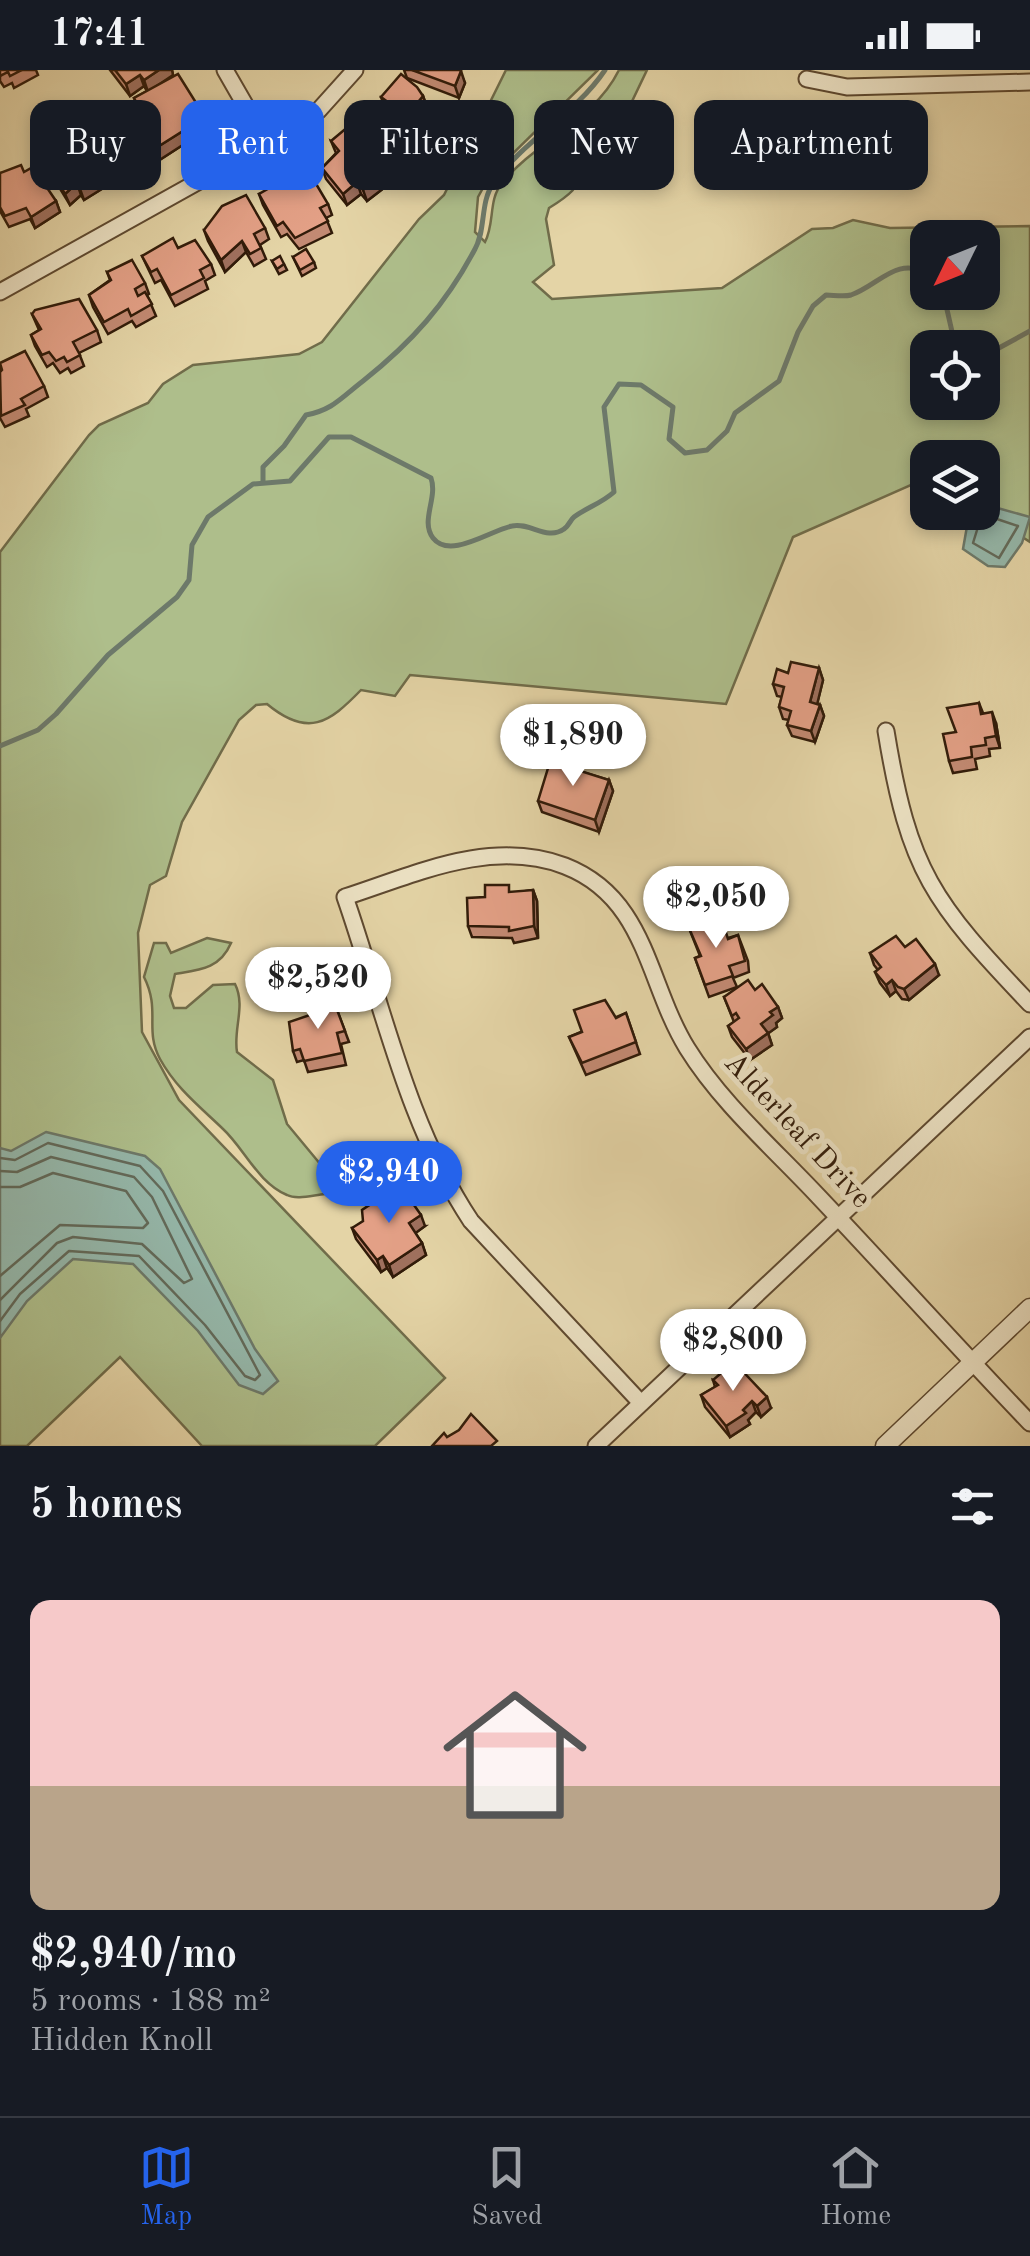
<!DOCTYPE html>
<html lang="en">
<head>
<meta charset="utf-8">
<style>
	:root { --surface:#171b24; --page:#242831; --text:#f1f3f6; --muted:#9ea1a6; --line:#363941; --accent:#2563eb }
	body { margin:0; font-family:"Old Standard TT",serif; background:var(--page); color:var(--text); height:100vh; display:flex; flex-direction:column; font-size:38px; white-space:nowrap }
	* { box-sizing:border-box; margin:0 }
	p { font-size:32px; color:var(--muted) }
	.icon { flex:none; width:55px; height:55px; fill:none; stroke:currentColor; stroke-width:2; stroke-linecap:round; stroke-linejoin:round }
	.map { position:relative; height:1376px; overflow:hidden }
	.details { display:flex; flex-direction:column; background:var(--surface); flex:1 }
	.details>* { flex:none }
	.hud { position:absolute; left:30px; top:30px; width:970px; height:90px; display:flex; gap:20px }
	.needle { width:65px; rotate:227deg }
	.buttons { position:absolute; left:910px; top:150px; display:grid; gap:20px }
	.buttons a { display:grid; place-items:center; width:90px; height:90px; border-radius:20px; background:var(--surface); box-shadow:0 5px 15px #0003; font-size:50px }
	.price { position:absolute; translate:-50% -85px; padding:0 22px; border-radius:35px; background:#fff; color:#222; font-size:32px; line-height:65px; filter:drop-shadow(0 2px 5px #0008) }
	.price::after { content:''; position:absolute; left:50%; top:60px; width:30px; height:22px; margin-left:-15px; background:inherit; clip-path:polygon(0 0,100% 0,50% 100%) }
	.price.current { background:var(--accent); color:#fff }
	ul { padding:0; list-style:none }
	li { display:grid; align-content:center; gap:20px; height:530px; padding:0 30px }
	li+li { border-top:2px solid var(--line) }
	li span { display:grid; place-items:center; height:310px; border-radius:20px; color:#555 }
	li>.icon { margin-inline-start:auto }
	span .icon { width:180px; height:180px; fill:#fffc; stroke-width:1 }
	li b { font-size:42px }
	h2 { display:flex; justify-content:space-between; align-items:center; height:120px; padding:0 30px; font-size:42px }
	.pill { padding:0 35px; border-radius:20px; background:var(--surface); box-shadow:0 5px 15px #0003; font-size:35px; line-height:90px }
	.pill.current { background:var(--accent); color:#fff }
	.status { display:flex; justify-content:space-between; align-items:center; height:70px; padding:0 50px; background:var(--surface); direction:ltr }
	.status svg { height:28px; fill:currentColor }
	.menu { display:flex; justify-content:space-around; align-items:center; height:140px; border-top:2px solid var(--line); background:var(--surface); font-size:28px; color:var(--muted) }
	.menu a { display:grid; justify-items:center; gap:5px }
	.menu .current { color:var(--accent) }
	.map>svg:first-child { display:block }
	.green { fill:#aebe8b; stroke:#706c4a; stroke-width:2.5; fill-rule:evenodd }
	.water { fill:#95b8ab; stroke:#6d796a; stroke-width:2.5 }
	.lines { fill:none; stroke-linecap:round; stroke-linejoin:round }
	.shore { stroke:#636a5a; stroke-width:2.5 }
	.stream { stroke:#6d796a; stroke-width:5 }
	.minor-casing { stroke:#5e4930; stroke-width:19 }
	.tertiary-casing { stroke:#5e4930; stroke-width:21 }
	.minor { stroke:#ede3c5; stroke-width:15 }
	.tertiary { stroke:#ede3c5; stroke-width:18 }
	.wall { fill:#c38a73; stroke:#311b09; stroke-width:2.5 }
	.shaded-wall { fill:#9f705e; stroke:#311b09; stroke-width:2.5 }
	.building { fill:#e3a086; stroke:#311b09; stroke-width:2.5 }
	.labels { text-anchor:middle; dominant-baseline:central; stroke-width:10; stroke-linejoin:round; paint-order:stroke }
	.street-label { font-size:30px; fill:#311b09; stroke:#ede3c5 }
</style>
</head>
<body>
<div class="status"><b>17:41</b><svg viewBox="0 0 49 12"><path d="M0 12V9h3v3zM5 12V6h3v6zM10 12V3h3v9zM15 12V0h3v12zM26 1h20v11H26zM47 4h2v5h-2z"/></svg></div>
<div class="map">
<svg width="1030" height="1376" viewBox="0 0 1030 1376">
	<rect width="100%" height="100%" fill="#e4d4a6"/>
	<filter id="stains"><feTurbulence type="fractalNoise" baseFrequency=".002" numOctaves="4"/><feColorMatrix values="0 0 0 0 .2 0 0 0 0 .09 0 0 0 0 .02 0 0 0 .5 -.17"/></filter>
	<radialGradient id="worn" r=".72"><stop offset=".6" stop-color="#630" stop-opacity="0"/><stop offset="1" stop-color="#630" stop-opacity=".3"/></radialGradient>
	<g class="green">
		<path d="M 506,0 L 598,0 L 489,107 L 478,127 L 475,162 L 485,172 C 495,153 488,130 502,113 C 536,71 594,51 619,0 L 647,0 L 624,48 L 574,76 L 574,87 L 584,94 C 582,117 567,127 549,138 L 546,149 L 554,195 L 533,212 L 552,229 L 722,218 L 812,159 L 833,158 L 853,150 L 890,158 L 1030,156 L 1030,472 L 983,442 L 982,388 L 928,388 L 927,408 L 793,467 L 726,634 L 410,605 L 395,626 L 361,620 C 329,653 308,668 267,634 L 256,635 L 239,650 L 182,752 L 166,806 L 150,815 L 138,863 L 142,962 L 179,1030 L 445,1308 L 375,1376 L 202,1376 L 120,1287 L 27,1376 L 0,1376 L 0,482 L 89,365 L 99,355 L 148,333 L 163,314 L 193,295 L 299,284 L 322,272 L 419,149 L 444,125 ZM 928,168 L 982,168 L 982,222 L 928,222 ZM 928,278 L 982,278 L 982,332 L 928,332 Z"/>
		<path d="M 207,868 L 231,873 C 220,899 199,900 175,904 L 170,926 L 174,938 L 186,938 L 213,915 L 235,914 C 246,936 233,959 237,982 L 273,1010 L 287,1054 L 326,1101 L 329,1114 L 325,1124 C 313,1125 297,1130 287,1125 C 257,1112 245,1079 222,1058 C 199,1036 176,1018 160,989 C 144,959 161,941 144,907 L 154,873 L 166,873 L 171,883 Z"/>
	</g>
	<g class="water">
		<path d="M 983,434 L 1030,447 L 1022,473 L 1005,497 L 988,496 L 963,479 L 969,445 L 982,442 Z"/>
		<path d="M 46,1062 L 145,1086 L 160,1099 L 255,1279 L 278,1311 L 263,1324 L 239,1315 L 198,1261 L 133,1194 L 73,1189 L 27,1231 L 0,1268 L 0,1078 L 11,1081 Z"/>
	</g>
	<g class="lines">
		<g class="shore">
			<path d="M 982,444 L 1018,456 L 999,488 L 973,473 Z"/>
			<path d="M 0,1088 L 15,1090 L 48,1073 L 140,1096 L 163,1121 L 260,1305 L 255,1310 L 245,1306 L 205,1255 L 139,1186 L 69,1181 L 20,1224 L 0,1251"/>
			<path d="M 0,1101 L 17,1102 L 51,1087 L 134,1107 L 152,1127 L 192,1209 L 184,1213 L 142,1174 L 73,1167 L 57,1173 L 0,1230"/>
			<path d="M 0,1117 L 20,1117 L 53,1103 L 126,1121 L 148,1153 L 143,1158 L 60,1155 L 0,1206"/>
		</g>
		<g class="stream">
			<path d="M 943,222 L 953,266 L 973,278"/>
			<path d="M 982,278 L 997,279 L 1030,261"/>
			<path d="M 263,411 L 263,397 L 284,376 L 306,345 C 333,340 342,327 363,311 C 412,272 446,234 475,179 C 486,160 480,132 493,114 C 524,69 575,45 605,0"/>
			<path d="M 0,676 L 38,660 L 56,644 L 108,585 L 177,527 L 189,510 L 192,475 L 208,447 L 253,414 L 290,411 L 329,367 L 351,367 L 431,408 C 438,428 420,451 433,468 C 450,490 491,460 512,456 C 530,452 547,471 564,459 C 569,456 570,450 574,447 C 586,438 602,433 614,422 L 604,337 L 619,314 L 641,315 L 673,337 L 669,369 L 685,383 L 707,380 L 727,361 L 735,343 L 779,311 L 798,262 L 813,236 L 826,225 C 833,225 844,227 851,225 C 878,216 897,185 928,204"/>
		</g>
		<g class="minor-casing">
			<g id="minor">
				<path d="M 225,0 L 267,73"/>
				<path d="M 807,9 L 847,17 L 1030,12"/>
				<path d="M 0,222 L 296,57 L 319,40 L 355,0"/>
				<path d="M 886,661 C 909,802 933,832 1030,934"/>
				<path d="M 641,1333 L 471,1151 C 407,1055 383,936 345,827 C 416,804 491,768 565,796 C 647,828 647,913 687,978 C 721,1033 774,1079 818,1126 C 889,1201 958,1278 1030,1353"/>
				<path d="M 596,1376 L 1030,967"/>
			</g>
		</g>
		<g class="tertiary-casing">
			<path id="tertiary" d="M 885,1376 L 1030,1238"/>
		</g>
		<use href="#minor" class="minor"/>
		<use href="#tertiary" class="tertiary"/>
	</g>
	<g class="wall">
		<path d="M 0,0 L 36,0 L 38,5 L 14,18 L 12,13 L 4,17 L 0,11 Z"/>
		<path d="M 110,0 L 172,0 L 173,5 L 161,13 L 205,47 L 209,58 L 144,100 L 130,76 L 126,65 L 146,54 L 134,28 L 147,21 L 144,16 L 130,26 Z"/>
		<path d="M 404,0 L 459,0 L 465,13 L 459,28 L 407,8 Z"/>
		<path d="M 423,26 L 427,37 L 426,39 L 433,45 L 437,57 L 410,91 L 374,63 L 370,52 L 385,38 L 381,27 Z"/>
		<path d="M 331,71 L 389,101 L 386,104 L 389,114 L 367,131 L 361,124 L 347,135 L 326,109 L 322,98 L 336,83 Z"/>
		<path d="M 62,79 L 90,80 L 109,101 L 113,112 L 84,130 L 81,125 L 70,135 L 45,94 L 41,83 Z"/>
		<path d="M 24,102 L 56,131 L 60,142 L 35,158 L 30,149 L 9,157 L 0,141 L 0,103 Z"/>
		<path d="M 292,118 L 328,134 L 332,145 L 326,148 L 332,163 L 299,179 L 287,164 L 281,167 L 263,135 L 259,124 Z"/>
		<path d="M 265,158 L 269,169 L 260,175 L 266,189 L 254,196 L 246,182 L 225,202 L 208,171 L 204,160 Z"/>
		<path d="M 178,178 L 211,194 L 215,205 L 205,211 L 208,219 L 175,236 L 161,210 L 155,213 L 142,186 Z"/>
		<path d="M 293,187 L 314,192 L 316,198 L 302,206 Z"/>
		<path d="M 272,191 L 284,194 L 287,200 L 279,204 Z"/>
		<path d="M 107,202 L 145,213 L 149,224 L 147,225 L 156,246 L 136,257 L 132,251 L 108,264 L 93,237 L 89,225 L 110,210 Z"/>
		<path d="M 32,244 L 97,260 L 101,272 L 79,283 L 84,296 L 71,303 L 68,298 L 60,303 L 53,293 L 47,297 L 35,276 L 31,265 L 39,260 Z"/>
		<path d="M 0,297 L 44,316 L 48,327 L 26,339 L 29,346 L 5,357 L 0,348 L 0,302 L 1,301 Z"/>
		<path d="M 819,598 L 823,610 L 817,634 L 820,635 L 824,646 L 815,672 L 792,666 L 787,655 L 789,650 L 783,649 L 779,637 L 782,627 L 777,626 L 773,614 L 788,603 Z"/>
		<path d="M 979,633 L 983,643 L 996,653 L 1000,678 L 989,679 L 990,686 L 975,689 L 977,699 L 953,703 L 949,691 L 956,662 Z"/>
		<path d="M 576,693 L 579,701 L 609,710 L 613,721 L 599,762 L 542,742 L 538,731 Z"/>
		<path d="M 533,820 L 537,831 L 538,868 L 514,873 L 512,868 L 472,867 L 468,856 L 485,827 Z"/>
		<path d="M 689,858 L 728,868 L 738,865 L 748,891 L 749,902 L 733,908 L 737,917 L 709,927 L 695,888 L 700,886 Z"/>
		<path d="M 905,877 L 939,905 L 909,930 L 902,929 L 896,921 L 890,926 L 880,913 L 875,902 L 878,900 L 874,895 L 870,883 Z"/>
		<path d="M 755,920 L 778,937 L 782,948 L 776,953 L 777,957 L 768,963 L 772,975 L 750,990 L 732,967 L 728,956 L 734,952 L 724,927 Z"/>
		<path d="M 333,929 L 349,972 L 341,974 L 346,995 L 308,1002 L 304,990 L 297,992 L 293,981 L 316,943 Z"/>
		<path d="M 626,943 L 640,984 L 586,1005 L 569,967 Z"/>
		<path d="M 425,1156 L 415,1163 L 422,1173 L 426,1185 L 393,1207 L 387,1198 L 381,1202 L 356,1169 L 352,1158 Z"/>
		<path d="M 713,1310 L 771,1338 L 761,1347 L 756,1342 L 748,1350 L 750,1354 L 730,1367 L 705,1337 L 701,1325 L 715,1317 Z"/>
	</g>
	<g class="shaded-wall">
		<path d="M 159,0 L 172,0 L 173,5 L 148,22 L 144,10 Z"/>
		<path d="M 461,1 L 465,13 L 459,28 L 455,16 Z"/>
		<path d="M 140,5 L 144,16 L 130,26 L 126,14 Z"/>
		<path d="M 423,26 L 427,37 L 422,43 L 418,32 Z"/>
		<path d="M 433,45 L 437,57 L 410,91 L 406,80 Z"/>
		<path d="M 205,47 L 209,58 L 144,100 L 140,88 Z"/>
		<path d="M 385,90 L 389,101 L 386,104 L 389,114 L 367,131 L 363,120 L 379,95 Z"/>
		<path d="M 109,101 L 113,112 L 84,130 L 80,119 Z"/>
		<path d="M 357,112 L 361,124 L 347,135 L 343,124 Z"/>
		<path d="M 77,113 L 81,125 L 70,135 L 65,124 Z"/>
		<path d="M 56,131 L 60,142 L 35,158 L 31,147 Z"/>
		<path d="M 242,171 L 246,182 L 225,202 L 221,190 Z"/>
		<path d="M 819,598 L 823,610 L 815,643 L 810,632 Z"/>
		<path d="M 820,635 L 824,646 L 815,672 L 811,661 Z"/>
		<path d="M 992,642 L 996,653 L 1000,678 L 996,666 Z"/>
		<path d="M 609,710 L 613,721 L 599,762 L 595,750 Z"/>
		<path d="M 533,820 L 537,831 L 538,868 L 534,856 Z"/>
		<path d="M 935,894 L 939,905 L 909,930 L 904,919 Z"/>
		<path d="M 892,910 L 896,921 L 890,926 L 886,915 Z"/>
		<path d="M 778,937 L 782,948 L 776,953 L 777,957 L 766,965 L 761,954 L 770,942 Z"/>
		<path d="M 768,963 L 772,975 L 750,990 L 746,979 Z"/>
		<path d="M 421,1145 L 425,1156 L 413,1165 L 409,1153 Z"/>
		<path d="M 422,1173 L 426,1185 L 393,1207 L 389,1195 Z"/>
		<path d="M 383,1186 L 387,1198 L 381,1202 L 377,1190 Z"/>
		<path d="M 767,1327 L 771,1338 L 761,1347 L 757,1336 Z"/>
		<path d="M 752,1331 L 756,1342 L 748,1350 L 750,1354 L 730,1367 L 726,1356 Z"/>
	</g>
	<g class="building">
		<path d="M 0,0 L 22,0 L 10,6 L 8,2 L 0,6 Z"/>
		<path d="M 115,0 L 159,0 L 144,10 L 140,5 L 126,14 Z"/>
		<path d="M 412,0 L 459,0 L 461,1 L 455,16 Z"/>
		<path d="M 178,4 L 205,47 L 140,88 L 126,65 L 148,53 L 134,28 Z"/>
		<path d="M 401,4 L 417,17 L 423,26 L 418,32 L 433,45 L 406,80 L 370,52 L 389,33 L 381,27 Z"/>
		<path d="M 356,50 L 385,90 L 379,95 L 385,102 L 363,120 L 357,112 L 343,124 L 322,98 L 339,81 L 331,71 Z"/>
		<path d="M 83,67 L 90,80 L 96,77 L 109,101 L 80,119 L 77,113 L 65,124 L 41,83 L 59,73 L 62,79 Z"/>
		<path d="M 21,95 L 24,102 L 33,97 L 56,131 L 31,147 L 26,138 L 5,146 L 0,137 L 0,103 Z"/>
		<path d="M 312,107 L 328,134 L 320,138 L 328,151 L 295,168 L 283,152 L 277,156 L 259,124 L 287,108 L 292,118 Z"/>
		<path d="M 246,125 L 265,158 L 254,164 L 261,178 L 250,184 L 242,171 L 221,190 L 204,160 L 222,136 Z"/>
		<path d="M 173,168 L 178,178 L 195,170 L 211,194 L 200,200 L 204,208 L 171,225 L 157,199 L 151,202 L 142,186 Z"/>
		<path d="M 306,179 L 314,192 L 300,200 L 293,187 Z"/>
		<path d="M 280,186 L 284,194 L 277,199 L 272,191 Z"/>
		<path d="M 132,190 L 145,213 L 135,219 L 138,226 L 145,222 L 152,234 L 131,246 L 128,239 L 104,252 L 89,225 L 111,210 L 107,202 Z"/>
		<path d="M 79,229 L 97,260 L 73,272 L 80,285 L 67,292 L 64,287 L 56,291 L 49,282 L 42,285 L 31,265 L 41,259 L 32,244 L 35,240 Z"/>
		<path d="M 25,281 L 44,316 L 21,329 L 25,335 L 1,346 L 0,302 L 2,300 L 0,293 Z"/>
		<path d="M 791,592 L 819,598 L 810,632 L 820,635 L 811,661 L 787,655 L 791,641 L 779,637 L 784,617 L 773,614 L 777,599 L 788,603 Z"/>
		<path d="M 979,633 L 981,644 L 992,642 L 996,666 L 985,668 L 986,675 L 971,677 L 972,687 L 949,691 L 943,664 L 956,662 L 947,638 Z"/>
		<path d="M 552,685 L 576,693 L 574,699 L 609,710 L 595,750 L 538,731 Z"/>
		<path d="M 485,815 L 509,815 L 509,822 L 533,820 L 534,856 L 509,861 L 509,857 L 468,856 L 467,828 L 485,827 Z"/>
		<path d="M 721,847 L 728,869 L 738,865 L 745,891 L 729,896 L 733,906 L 705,915 L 695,888 L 701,886 L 689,858 Z"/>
		<path d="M 896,866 L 905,877 L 916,869 L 935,894 L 904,919 L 898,917 L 892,910 L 886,915 L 875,902 L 881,897 L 870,883 Z"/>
		<path d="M 748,910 L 755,920 L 762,914 L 778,937 L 770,942 L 773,945 L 761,954 L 768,963 L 746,979 L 728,956 L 739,948 L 736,943 L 732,946 L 724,927 Z"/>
		<path d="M 333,929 L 345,961 L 337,963 L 342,983 L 304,991 L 300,979 L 293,981 L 289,952 L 316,943 L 314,936 Z"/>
		<path d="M 605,930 L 616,948 L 626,943 L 636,972 L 582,993 L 569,967 L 582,962 L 574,940 Z"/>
		<path d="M 400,1115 L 421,1145 L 409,1153 L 422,1173 L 389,1195 L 383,1186 L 377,1190 L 352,1158 L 363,1151 L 362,1140 Z"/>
		<path d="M 734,1292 L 767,1327 L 757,1336 L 752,1331 L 743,1340 L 746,1343 L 726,1356 L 701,1325 L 718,1315 L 713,1310 Z"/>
		<path d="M 471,1344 L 497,1371 L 491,1376 L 432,1376 L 444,1363 L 447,1367 L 459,1360 Z"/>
	</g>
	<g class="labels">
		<g class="street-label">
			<text transform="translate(797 1061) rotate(47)">Alderleaf Drive</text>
		</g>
	</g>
	<rect width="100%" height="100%" filter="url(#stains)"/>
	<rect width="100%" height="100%" fill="url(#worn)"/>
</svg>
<div class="buttons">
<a><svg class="needle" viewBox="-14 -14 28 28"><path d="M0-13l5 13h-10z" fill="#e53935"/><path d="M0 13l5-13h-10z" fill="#9ea1a6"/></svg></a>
<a><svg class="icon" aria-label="locate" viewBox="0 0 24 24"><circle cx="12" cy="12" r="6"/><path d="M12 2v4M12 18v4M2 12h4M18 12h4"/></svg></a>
<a><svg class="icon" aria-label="layers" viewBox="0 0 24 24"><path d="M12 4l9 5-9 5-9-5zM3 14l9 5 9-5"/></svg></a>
</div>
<b class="price" style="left:573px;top:719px">$1,890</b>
<b class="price" style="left:716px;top:881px">$2,050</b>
<b class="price" style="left:318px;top:962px">$2,520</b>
<b class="price current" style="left:389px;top:1156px">$2,940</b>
<b class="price" style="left:733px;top:1324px">$2,800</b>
<div class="hud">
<a class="pill">Buy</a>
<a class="pill current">Rent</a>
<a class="pill">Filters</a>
<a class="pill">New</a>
<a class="pill">Apartment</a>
</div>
</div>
<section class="details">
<h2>5 homes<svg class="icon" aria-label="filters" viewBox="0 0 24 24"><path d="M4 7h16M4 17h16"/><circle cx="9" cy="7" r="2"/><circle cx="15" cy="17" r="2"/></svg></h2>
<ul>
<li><span style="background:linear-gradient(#f6c9c9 60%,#b9a48a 0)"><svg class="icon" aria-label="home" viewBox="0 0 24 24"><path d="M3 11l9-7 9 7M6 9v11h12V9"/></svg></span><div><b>$2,940/mo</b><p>5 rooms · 188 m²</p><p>Hidden Knoll</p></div></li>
</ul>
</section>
<nav class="menu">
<a class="current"><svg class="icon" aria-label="map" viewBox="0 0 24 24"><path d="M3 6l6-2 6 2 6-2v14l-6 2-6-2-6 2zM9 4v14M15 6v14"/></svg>Map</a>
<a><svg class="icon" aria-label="saved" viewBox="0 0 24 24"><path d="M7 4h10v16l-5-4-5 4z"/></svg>Saved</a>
<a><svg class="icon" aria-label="home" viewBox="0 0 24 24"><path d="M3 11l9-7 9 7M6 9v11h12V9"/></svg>Home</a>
</nav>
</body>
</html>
